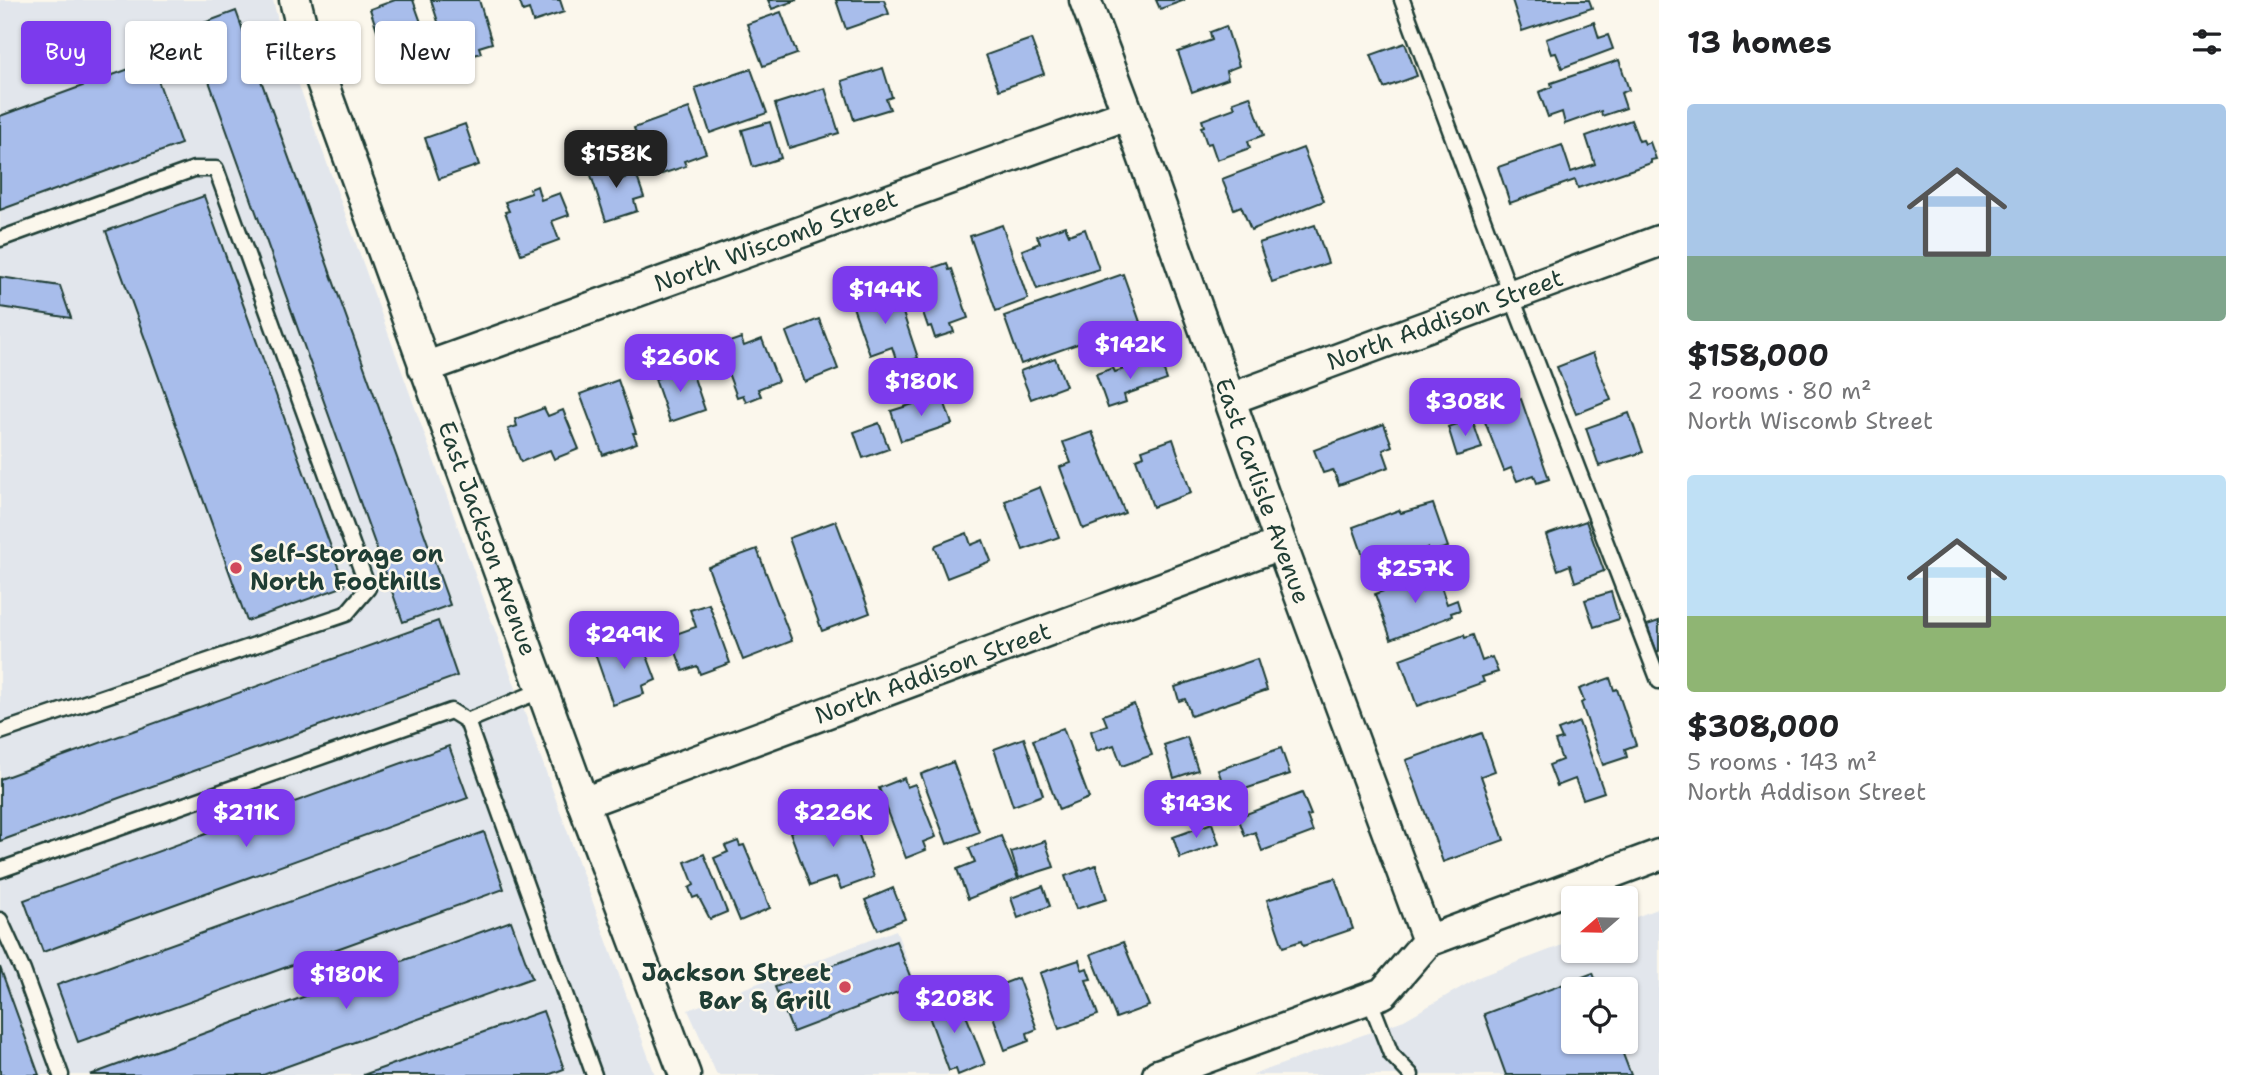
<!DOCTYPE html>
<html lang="en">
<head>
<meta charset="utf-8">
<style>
	:root { --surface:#fff; --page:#f2f2f2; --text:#202124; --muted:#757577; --accent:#7c3aed }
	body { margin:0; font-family:"Shantell Sans",sans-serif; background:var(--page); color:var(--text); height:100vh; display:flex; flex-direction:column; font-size:26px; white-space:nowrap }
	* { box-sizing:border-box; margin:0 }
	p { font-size:23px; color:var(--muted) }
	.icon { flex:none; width:38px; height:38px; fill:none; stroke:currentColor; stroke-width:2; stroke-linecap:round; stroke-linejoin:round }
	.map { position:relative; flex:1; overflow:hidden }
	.panel { display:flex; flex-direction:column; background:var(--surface); width:595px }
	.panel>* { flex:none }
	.top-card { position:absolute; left:21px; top:21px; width:665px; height:63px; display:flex; gap:14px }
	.needle { width:46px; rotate:250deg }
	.buttons { position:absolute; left:1561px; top:886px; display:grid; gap:14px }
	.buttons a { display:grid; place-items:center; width:77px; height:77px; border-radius:7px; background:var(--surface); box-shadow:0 2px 5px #0004; font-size:35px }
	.price { position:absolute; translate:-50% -60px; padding:0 16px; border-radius:14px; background:var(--accent); color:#fff; font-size:23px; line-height:46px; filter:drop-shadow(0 2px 4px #0008) }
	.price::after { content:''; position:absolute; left:50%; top:42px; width:21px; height:16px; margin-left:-10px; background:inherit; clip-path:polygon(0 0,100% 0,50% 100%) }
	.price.selected { background:#222; color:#fff }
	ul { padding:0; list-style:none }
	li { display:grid; align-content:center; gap:14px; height:371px; padding:0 28px }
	li span { display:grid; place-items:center; height:217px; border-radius:7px; color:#555 }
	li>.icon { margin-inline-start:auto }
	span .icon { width:126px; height:126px; fill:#fffc; stroke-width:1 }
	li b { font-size:30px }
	h2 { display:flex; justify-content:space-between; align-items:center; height:84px; padding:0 28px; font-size:30px }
	.chip { padding:0 24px; border-radius:7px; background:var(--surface); box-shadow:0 2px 5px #0004; font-size:24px; line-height:63px }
	.chip.selected { background:var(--accent); color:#fff }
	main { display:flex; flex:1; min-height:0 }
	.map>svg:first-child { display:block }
	.built { fill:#e2e6ec; fill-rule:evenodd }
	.building { fill:#a8bdeb; stroke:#1f3d34; stroke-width:2 }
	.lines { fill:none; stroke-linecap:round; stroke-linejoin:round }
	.lane-casing { stroke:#1f3d34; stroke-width:19 }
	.street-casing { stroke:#1f3d34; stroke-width:35 }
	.lane { stroke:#fbf7ec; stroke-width:14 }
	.street { stroke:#fbf7ec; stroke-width:30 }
	.poi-dot { fill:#d1495b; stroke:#fbf7ec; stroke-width:2.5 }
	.labels { text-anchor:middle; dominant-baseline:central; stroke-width:5; stroke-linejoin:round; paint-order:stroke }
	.street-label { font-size:24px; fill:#1f3d34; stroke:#fbf7ec }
	.poi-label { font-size:24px; font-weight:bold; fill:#1f3d34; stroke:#fbf7ec; text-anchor:start }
</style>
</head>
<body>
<main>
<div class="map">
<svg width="1659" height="1075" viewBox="0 0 1659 1075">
	<rect width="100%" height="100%" fill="#fbf7ec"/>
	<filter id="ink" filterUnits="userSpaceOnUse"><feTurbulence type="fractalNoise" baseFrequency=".0143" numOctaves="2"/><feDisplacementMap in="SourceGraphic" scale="14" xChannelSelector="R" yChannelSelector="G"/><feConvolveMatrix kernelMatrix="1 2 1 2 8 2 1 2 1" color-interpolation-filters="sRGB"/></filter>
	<g filter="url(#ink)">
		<g class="built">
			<path d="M 0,0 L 273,0 L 282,38 L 655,1075 L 0,1075 Z"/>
			<path d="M 1659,908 L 1659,1075 L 1252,1075 L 1404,1020 L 1481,976 L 1573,941 L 1573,950 L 1626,950 L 1626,921 ZM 1573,989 L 1626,989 L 1626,1041 L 1573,1041 Z"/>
			<path d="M 896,930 L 949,1075 L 717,1075 L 688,1010 Z"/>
		</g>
		<g class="building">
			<path d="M 395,0 L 413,0 L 435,62 L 393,77 L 370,9 Z"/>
			<path d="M 431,0 L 479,0 L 492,43 L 479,47 L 481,53 L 451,62 Z"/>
			<path d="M 519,0 L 560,0 L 564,12 L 533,22 L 529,9 L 523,11 Z"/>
			<path d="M 768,0 L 797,0 L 772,9 Z"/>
			<path d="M 836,0 L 884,0 L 889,14 L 846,29 Z"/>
			<path d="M 1156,0 L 1185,0 L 1160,9 Z"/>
			<path d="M 1512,0 L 1589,0 L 1592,8 L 1522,31 Z"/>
			<path d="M 236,11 L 450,605 L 403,622 L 190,28 Z"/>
			<path d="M 781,12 L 797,54 L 763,66 L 747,24 Z"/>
			<path d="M 1594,22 L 1599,38 L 1608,35 L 1613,49 L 1562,68 L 1556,53 L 1551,54 L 1546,39 Z"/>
			<path d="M 1226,26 L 1239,66 L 1226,71 L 1228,79 L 1192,92 L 1178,52 L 1212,40 L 1210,32 Z"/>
			<path d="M 1031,39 L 1044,74 L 999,90 L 986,55 Z"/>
			<path d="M 1405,43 L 1417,76 L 1384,88 L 1371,55 Z"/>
			<path d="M 1619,60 L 1629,90 L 1621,93 L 1626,108 L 1602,116 L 1601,111 L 1565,124 L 1562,112 L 1548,117 L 1539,92 L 1552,87 L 1551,83 Z"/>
			<path d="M 151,61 L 181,144 L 0,210 L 0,116 Z"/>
			<path d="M 883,68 L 892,97 L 886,99 L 890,109 L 854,120 L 842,81 Z"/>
			<path d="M 751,69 L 767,113 L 710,133 L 695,88 Z"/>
			<path d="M 825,88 L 839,133 L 789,148 L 775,104 Z"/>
			<path d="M 1250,96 L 1264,135 L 1248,141 L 1250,148 L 1217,160 L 1211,143 L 1207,144 L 1201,127 L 1204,126 L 1202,120 L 1235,108 L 1233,102 Z"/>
			<path d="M 689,108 L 706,153 L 684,161 L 686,166 L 653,177 L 651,172 L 650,173 L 634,128 Z"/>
			<path d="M 1631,120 L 1639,141 L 1643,140 L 1645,144 L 1650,142 L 1656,159 L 1651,160 L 1651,163 L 1578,188 L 1575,180 L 1510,203 L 1498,167 L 1562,145 L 1571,172 L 1595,164 L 1586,136 Z"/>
			<path d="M 770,122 L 781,158 L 753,167 L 742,130 Z"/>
			<path d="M 465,124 L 479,165 L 439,179 L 425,138 Z"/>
			<path d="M 1303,148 L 1324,201 L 1251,230 L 1241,206 L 1234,209 L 1222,179 Z"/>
			<path d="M 616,159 L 622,179 L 636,174 L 644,197 L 634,200 L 637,211 L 606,221 L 589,169 Z"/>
			<path d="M 537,186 L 541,200 L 560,193 L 569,215 L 552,221 L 559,240 L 521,254 L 505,212 L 509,211 L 505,202 L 531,193 L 530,189 Z"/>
			<path d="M 204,196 L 345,586 L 247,621 L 106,231 Z"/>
			<path d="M 1002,225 L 1028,299 L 996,311 L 970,236 Z"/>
			<path d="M 1315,225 L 1328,263 L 1272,282 L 1259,243 Z"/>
			<path d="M 1065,226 L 1069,235 L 1085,229 L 1099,269 L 1037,289 L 1022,250 L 1040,243 L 1037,236 Z"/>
			<path d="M 947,263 L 949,270 L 952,269 L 968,318 L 951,324 L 954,332 L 935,338 L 931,326 L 928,327 L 913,283 L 917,282 L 914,274 Z"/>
			<path d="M 1123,274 L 1140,322 L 1021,364 L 1004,316 Z"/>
			<path d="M 0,277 L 60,286 L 71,318 L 0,307 Z"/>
			<path d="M 895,289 L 918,358 L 898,365 L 892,347 L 870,355 L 852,304 Z"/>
			<path d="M 819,319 L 838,369 L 805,382 L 786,332 Z"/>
			<path d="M 741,338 L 744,346 L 762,339 L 778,381 L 758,389 L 761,396 L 746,402 L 743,395 L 737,397 L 718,346 Z"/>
			<path d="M 1593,353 L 1611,400 L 1576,414 L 1557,367 Z"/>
			<path d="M 1159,357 L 1167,380 L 1124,395 L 1126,402 L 1108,408 L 1096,374 L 1113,368 L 1115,372 Z"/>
			<path d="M 1055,358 L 1066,386 L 1031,399 L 1020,371 Z"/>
			<path d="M 690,366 L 705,410 L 670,422 L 655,379 Z"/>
			<path d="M 618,380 L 636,433 L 633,433 L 637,443 L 603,455 L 580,394 Z"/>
			<path d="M 942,395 L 952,424 L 901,441 L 891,411 Z"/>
			<path d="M 1521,399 L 1549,479 L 1537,483 L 1534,475 L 1517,481 L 1511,468 L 1504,471 L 1482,414 Z"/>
			<path d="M 544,408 L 548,416 L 563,410 L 579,449 L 554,459 L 550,450 L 521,462 L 508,429 L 517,426 L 515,419 Z"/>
			<path d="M 1629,413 L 1643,452 L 1599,466 L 1586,428 Z"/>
			<path d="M 1472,419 L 1482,448 L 1457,456 L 1448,427 Z"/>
			<path d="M 879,423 L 889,449 L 863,458 L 854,432 Z"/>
			<path d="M 1384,424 L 1392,446 L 1383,450 L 1389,467 L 1339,485 L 1333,470 L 1323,473 L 1314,450 Z"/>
			<path d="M 1092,432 L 1125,513 L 1083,529 L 1060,467 L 1071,463 L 1063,442 Z"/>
			<path d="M 1173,439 L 1191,493 L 1153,507 L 1136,459 L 1144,456 L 1142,450 Z"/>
			<path d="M 1040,487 L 1059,537 L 1023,550 L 1005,501 Z"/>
			<path d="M 1433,504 L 1448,547 L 1429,553 L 1427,548 L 1368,570 L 1353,527 L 1399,510 L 1401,513 Z"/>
			<path d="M 836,521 L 870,613 L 822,631 L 789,538 Z"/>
			<path d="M 1586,521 L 1604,571 L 1575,582 L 1570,565 L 1558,570 L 1546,535 Z"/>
			<path d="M 967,533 L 971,545 L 983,540 L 991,561 L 947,578 L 935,547 L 936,545 Z"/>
			<path d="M 757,549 L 792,641 L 743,660 L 708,567 Z"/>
			<path d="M 1436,572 L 1447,604 L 1457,600 L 1460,610 L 1451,613 L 1452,616 L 1391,639 L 1375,594 Z"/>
			<path d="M 1611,592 L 1619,619 L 1594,627 L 1585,600 Z"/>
			<path d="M 709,604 L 730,663 L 700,674 L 697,666 L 683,671 L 670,636 L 696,627 L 690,610 Z"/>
			<path d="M 438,621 L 457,676 L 0,841 L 0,779 Z"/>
			<path d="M 1659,621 L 1659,651 L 1657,652 L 1647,625 Z"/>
			<path d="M 1464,635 L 1465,638 L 1473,635 L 1482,661 L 1492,657 L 1498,672 L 1482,677 L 1484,682 L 1417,706 L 1400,659 Z"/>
			<path d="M 610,639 L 616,655 L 643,645 L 656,680 L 642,686 L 644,694 L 613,705 L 592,645 Z"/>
			<path d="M 1257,659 L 1267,690 L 1191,716 L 1185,699 L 1179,701 L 1175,687 Z"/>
			<path d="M 1610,678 L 1614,690 L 1617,689 L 1636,745 L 1625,749 L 1627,757 L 1603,765 L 1581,703 L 1584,701 L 1579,689 Z"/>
			<path d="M 1134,704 L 1152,755 L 1122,766 L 1114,745 L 1097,751 L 1091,731 L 1107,725 L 1103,715 Z"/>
			<path d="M 1579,722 L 1604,792 L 1583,799 L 1575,779 L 1557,786 L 1549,765 L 1562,760 L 1555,741 L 1562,739 L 1558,730 Z"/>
			<path d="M 1063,728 L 1089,798 L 1059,810 L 1033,740 Z"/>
			<path d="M 1482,733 L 1495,771 L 1481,776 L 1504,840 L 1443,862 L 1406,760 Z"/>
			<path d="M 1187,737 L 1198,770 L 1174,778 L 1164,745 Z"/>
			<path d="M 1024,738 L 1043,795 L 1013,806 L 994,749 Z"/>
			<path d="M 449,746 L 468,798 L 43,952 L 24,900 Z"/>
			<path d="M 1281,748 L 1290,774 L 1227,795 L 1218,770 Z"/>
			<path d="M 953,762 L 979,832 L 947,844 L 921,774 Z"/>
			<path d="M 904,778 L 907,787 L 915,784 L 936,837 L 923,842 L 926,850 L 906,858 L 879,788 Z"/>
			<path d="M 1302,793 L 1311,815 L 1307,816 L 1313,832 L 1262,851 L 1255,832 L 1245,836 L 1238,817 Z"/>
			<path d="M 847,802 L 874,877 L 841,889 L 836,877 L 810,886 L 790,832 L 818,822 L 815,814 Z"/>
			<path d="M 1212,823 L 1219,844 L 1180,858 L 1173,837 Z"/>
			<path d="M 484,832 L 504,889 L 78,1042 L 57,985 Z"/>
			<path d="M 1001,836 L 1018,879 L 968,899 L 957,869 L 975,862 L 969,848 Z"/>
			<path d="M 738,841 L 740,846 L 744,845 L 770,908 L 740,921 L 714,858 L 728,852 L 725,846 Z"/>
			<path d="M 1045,841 L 1054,867 L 1019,878 L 1011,852 Z"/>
			<path d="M 704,854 L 727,912 L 710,919 L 698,896 L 693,898 L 689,888 L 694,885 L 685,862 Z"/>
			<path d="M 1096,865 L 1107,899 L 1076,909 L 1065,876 Z"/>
			<path d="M 1335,878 L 1353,929 L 1303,946 L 1301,941 L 1283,947 L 1267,900 Z"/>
			<path d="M 1043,886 L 1050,906 L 1018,918 L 1011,898 Z"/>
			<path d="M 893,888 L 905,919 L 878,930 L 865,900 Z"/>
			<path d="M 511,921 L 532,978 L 263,1075 L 90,1075 Z"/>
			<path d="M 896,941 L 914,986 L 793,1032 L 775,987 Z"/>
			<path d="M 1123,942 L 1149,1006 L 1116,1018 L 1091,954 Z"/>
			<path d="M 1079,960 L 1082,970 L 1087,968 L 1091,979 L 1086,980 L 1098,1015 L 1059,1029 L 1040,973 Z"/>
			<path d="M 0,967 L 39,1075 L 0,1075 Z"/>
			<path d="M 1593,973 L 1599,989 L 1573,989 L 1573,1041 L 1618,1041 L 1631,1075 L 1506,1075 L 1484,1014 Z"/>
			<path d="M 1018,978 L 1037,1029 L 1027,1033 L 1029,1041 L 1005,1050 L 984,991 Z"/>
			<path d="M 936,995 L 939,1004 L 959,997 L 985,1064 L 958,1075 L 956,1069 L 949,1071 L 923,1000 Z"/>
			<path d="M 543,1011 L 564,1069 L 548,1075 L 363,1075 Z"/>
		</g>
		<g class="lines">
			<g class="lane-casing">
				<g id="lane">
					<path d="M 1402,0 L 1511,295 L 1659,681"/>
					<path d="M 0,239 L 194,169 L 216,169 L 368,588 L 346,614 L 0,732"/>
					<path d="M 467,721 L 594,1075"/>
					<path d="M 0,870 L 451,711 L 467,721 L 542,690"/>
					<path d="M 0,920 L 23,971 L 61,1075"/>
					<path d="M 1369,998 L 1391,1054 L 1411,1075"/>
				</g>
			</g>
			<g class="street-casing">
				<g id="street">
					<path id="s1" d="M 295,0 L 301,24 L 583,803 L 685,1075"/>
					<path id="s2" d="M 1085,0 L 1128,114 L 1281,544 L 1428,941"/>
					<path id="s3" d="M 424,368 L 1128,114"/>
					<path id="s4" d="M 1230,399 L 1659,241"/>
					<path id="s5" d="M 583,803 L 1281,544"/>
					<path d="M 1158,1075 L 1383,993 L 1428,941 L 1659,855"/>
				</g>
			</g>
			<use href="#lane" class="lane"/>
			<use href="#street" class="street"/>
		</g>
	</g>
	<g class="poi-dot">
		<circle cx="236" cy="568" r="7"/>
		<circle cx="845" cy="987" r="7"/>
	</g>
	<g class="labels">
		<g class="street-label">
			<text stroke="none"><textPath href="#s3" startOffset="374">North Wiscomb Street</textPath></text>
			<text stroke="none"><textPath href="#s4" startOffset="229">North Addison Street</textPath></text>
			<text stroke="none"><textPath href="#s2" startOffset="522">East Carlisle Avenue</textPath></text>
			<text stroke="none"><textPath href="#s1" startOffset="572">East Jackson Avenue</textPath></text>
			<text stroke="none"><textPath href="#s5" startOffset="373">North Addison Street</textPath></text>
		</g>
		<g class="poi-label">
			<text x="250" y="554">Self-Storage on<tspan x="250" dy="28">North Foothills</tspan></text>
			<text x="831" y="973" text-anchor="end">Jackson Street<tspan x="831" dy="28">Bar &amp; Grill</tspan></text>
		</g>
	</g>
</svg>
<div class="buttons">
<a><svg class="needle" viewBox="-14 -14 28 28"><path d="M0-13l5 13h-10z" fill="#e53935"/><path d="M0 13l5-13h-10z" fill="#757577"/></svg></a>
<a><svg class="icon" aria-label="locate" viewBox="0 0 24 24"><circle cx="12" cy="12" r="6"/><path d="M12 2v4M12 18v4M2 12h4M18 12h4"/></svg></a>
</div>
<b class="price selected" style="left:616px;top:190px">$158K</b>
<b class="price" style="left:885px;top:326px">$144K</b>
<b class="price" style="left:1130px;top:381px">$142K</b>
<b class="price" style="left:680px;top:394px">$260K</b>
<b class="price" style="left:921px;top:418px">$180K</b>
<b class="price" style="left:1465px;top:438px">$308K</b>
<b class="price" style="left:1415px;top:605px">$257K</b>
<b class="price" style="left:624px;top:671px">$249K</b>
<b class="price" style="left:1196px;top:840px">$143K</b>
<b class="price" style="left:246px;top:849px">$211K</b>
<b class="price" style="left:833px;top:849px">$226K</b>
<b class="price" style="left:346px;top:1011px">$180K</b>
<b class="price" style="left:954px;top:1035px">$208K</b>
<div class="top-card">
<a class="chip selected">Buy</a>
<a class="chip">Rent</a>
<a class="chip">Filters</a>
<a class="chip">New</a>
</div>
</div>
<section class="panel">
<h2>13 homes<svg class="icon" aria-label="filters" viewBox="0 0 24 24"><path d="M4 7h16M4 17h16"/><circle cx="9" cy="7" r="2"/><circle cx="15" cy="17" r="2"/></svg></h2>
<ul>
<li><span style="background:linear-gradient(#a9c7e8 70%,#7fa58c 0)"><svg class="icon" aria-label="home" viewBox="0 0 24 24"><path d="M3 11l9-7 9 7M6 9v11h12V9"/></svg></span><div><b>$158,000</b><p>2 rooms · 80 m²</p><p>North Wiscomb Street</p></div></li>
<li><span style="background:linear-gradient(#bfe0f5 65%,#8fb573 0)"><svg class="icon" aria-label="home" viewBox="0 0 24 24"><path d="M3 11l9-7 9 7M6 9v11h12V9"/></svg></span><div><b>$308,000</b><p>5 rooms · 143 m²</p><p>North Addison Street</p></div></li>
</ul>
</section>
</main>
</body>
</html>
